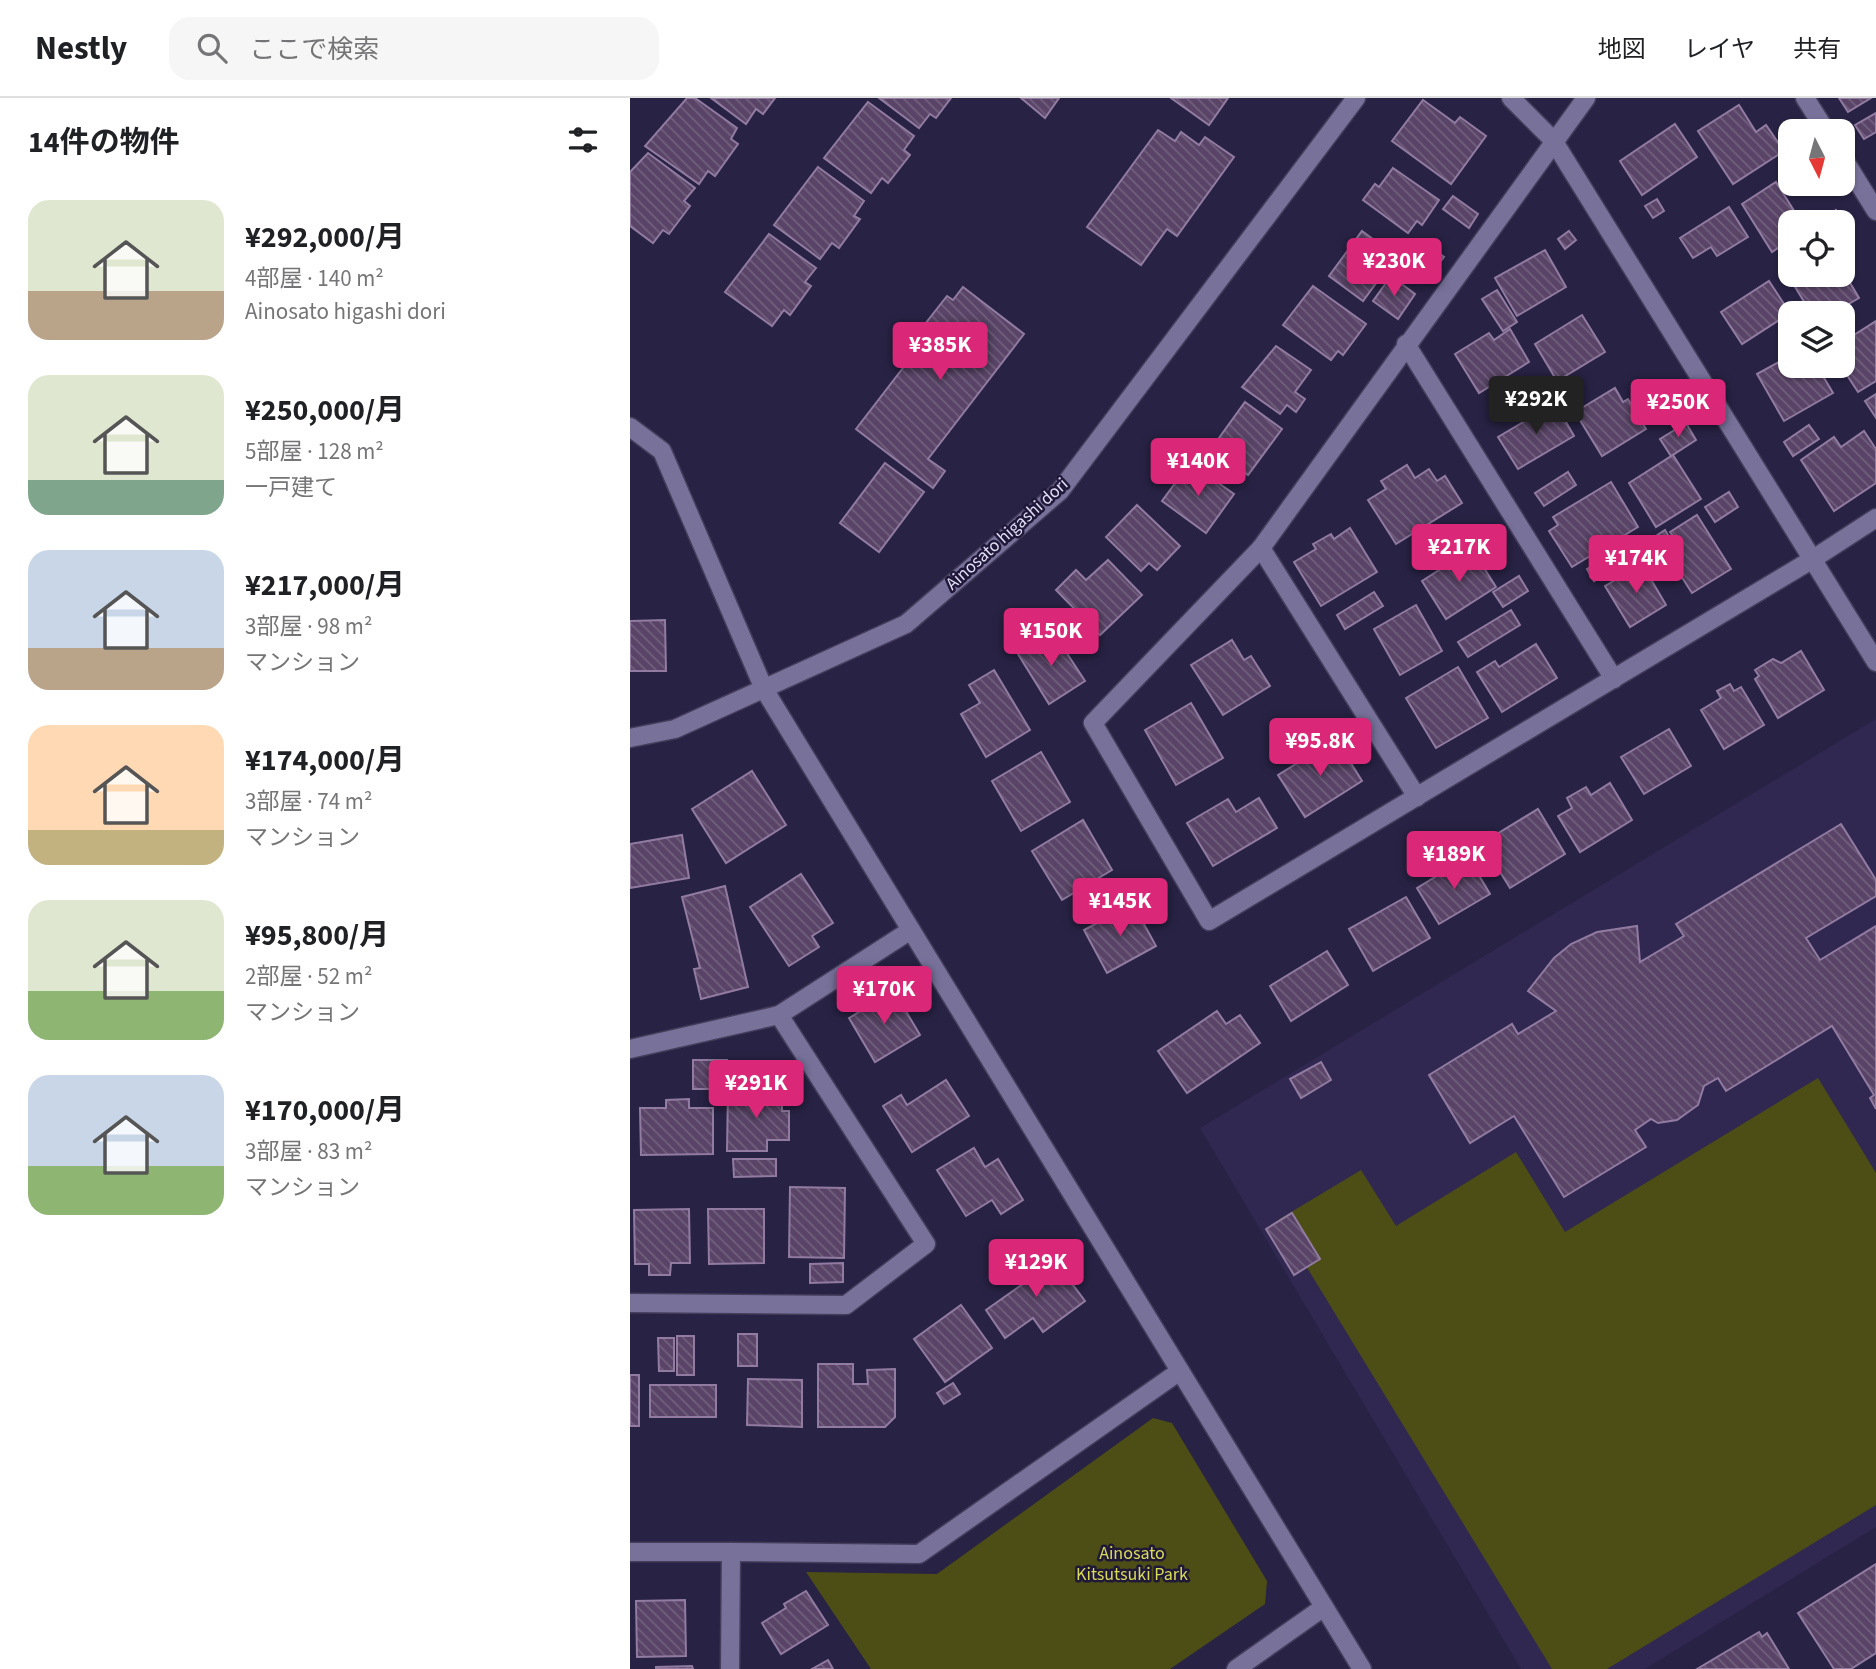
<!DOCTYPE html>
<html lang="ja">
<head>
<meta charset="utf-8">
<style>
	:root { --surface:#fff; --page:#f6f6f6; --text:#202124; --muted:#757577; --line:#e0e0e0; --accent:#db2777 }
	body { margin:0; font-family:"Source Sans 3","Noto Sans JP",sans-serif; background:var(--page); color:var(--text); height:100vh; display:flex; flex-direction:column; font-size:26px; white-space:nowrap }
	* { box-sizing:border-box; margin:0 }
	p { font-size:23px; color:var(--muted) }
	.icon { flex:none; width:38px; height:38px; fill:none; stroke:currentColor; stroke-width:2; stroke-linecap:round; stroke-linejoin:round }
	.map { position:relative; flex:1; overflow:hidden }
	.sheet { display:flex; flex-direction:column; background:var(--surface); width:630px }
	.sheet>* { flex:none }
	.needle { width:46px; rotate:174deg }
	.buttons { position:absolute; left:1148px; top:21px; display:grid; gap:14px }
	.buttons a { display:grid; place-items:center; width:77px; height:77px; border-radius:14px; background:var(--surface); box-shadow:0 2px 5px #0004; font-size:35px }
	.price { position:absolute; translate:-50% -60px; padding:0 16px; border-radius:7px; background:var(--accent); color:#fff; font-size:23px; line-height:46px; filter:drop-shadow(0 2px 4px #0008) }
	.price::after { content:''; position:absolute; left:50%; top:42px; width:21px; height:16px; margin-left:-10px; background:inherit; clip-path:polygon(0 0,100% 0,50% 100%) }
	.price.current { background:#222; color:#fff }
	ul { padding:0; list-style:none }
	li { display:flex; align-items:center; gap:21px; height:175px; padding:0 28px }
	li span { display:grid; place-items:center; flex:none; width:196px; height:140px; border-radius:21px; color:#555 }
	li>.icon { margin-inline-start:auto }
	span .icon { width:84px; height:84px; fill:#fffc; stroke-width:1 }
	li b { font-size:30px }
	h2 { display:flex; justify-content:space-between; align-items:center; height:84px; padding:0 28px; font-size:30px }
	header { display:flex; align-items:center; gap:42px; box-sizing:border-box; height:98px; padding:0 35px; background:var(--surface); border-bottom:2px solid var(--line) }
	header strong { font-size:33px }
	nav { display:flex; gap:38px; margin-inline-start:auto; font-size:24px }
	.search { width:490px; height:63px; background:var(--page); display:flex; align-items:center; gap:18px; box-sizing:border-box; padding:0 24px; border-radius:21px; color:var(--muted); font-size:26px }
	main { display:flex; flex:1; min-height:0 }
	.map>svg:first-child { display:block }
	.built { fill:#302851 }
	.green { fill:#4d4e15 }
	.building { fill:url(#building-back-hatch); stroke:#917ba1; stroke-width:2 }
	.lines { fill:none; stroke-linecap:round; stroke-linejoin:round }
	.minor-casing { stroke:#443d5b; stroke-width:21 }
	.minor { stroke:#78729b; stroke-width:18 }
	.labels { text-anchor:middle; dominant-baseline:central; stroke-width:5; stroke-linejoin:round; paint-order:stroke }
	.street-label { font-size:18px; fill:#e1def5; stroke:#1f1839 }
	.park-label { font-size:18px; fill:#d8db55; stroke:#1f1839 }
</style>
</head>
<body>
<header>
<strong>Nestly</strong>
<div class="search"><svg class="icon" aria-label="search" viewBox="0 0 24 24"><circle cx="10" cy="10" r="6"/><path d="M15 15l6 6"/></svg>ここで検索</div>
<nav><a>地図</a><a>レイヤ</a><a>共有</a></nav>
</header>
<main>
<section class="sheet">
<h2>14件の物件<svg class="icon" aria-label="filters" viewBox="0 0 24 24"><path d="M4 7h16M4 17h16"/><circle cx="9" cy="7" r="2"/><circle cx="15" cy="17" r="2"/></svg></h2>
<ul>
<li><span style="background:linear-gradient(#dfe7d0 65%,#b9a48a 0)"><svg class="icon" aria-label="home" viewBox="0 0 24 24"><path d="M3 11l9-7 9 7M6 9v11h12V9"/></svg></span><div><b>¥292,000/月</b><p>4部屋 · 140 m²</p><p>Ainosato higashi dori</p></div></li>
<li><span style="background:linear-gradient(#dfe7d0 75%,#7fa58c 0)"><svg class="icon" aria-label="home" viewBox="0 0 24 24"><path d="M3 11l9-7 9 7M6 9v11h12V9"/></svg></span><div><b>¥250,000/月</b><p>5部屋 · 128 m²</p><p>一戸建て</p></div></li>
<li><span style="background:linear-gradient(#c9d6e8 70%,#b9a48a 0)"><svg class="icon" aria-label="home" viewBox="0 0 24 24"><path d="M3 11l9-7 9 7M6 9v11h12V9"/></svg></span><div><b>¥217,000/月</b><p>3部屋 · 98 m²</p><p>マンション</p></div></li>
<li><span style="background:linear-gradient(#ffd9b3 75%,#c2b280 0)"><svg class="icon" aria-label="home" viewBox="0 0 24 24"><path d="M3 11l9-7 9 7M6 9v11h12V9"/></svg></span><div><b>¥174,000/月</b><p>3部屋 · 74 m²</p><p>マンション</p></div></li>
<li><span style="background:linear-gradient(#dfe7d0 65%,#8fb573 0)"><svg class="icon" aria-label="home" viewBox="0 0 24 24"><path d="M3 11l9-7 9 7M6 9v11h12V9"/></svg></span><div><b>¥95,800/月</b><p>2部屋 · 52 m²</p><p>マンション</p></div></li>
<li><span style="background:linear-gradient(#c9d6e8 65%,#8fb573 0)"><svg class="icon" aria-label="home" viewBox="0 0 24 24"><path d="M3 11l9-7 9 7M6 9v11h12V9"/></svg></span><div><b>¥170,000/月</b><p>3部屋 · 83 m²</p><p>マンション</p></div></li>
</ul>
</section>
<div class="map">
<svg width="1246" height="1571" viewBox="0 0 1246 1571">
	<defs>
		<pattern id="building-back-hatch" width="6" height="6" patternUnits="userSpaceOnUse" patternTransform="scale(1.75)"><rect width="6" height="6" fill="#594467"/><path d="M-1 5l2 2M0 0l6 6M5-1l2 2" fill="none" stroke="#715f7d"/></pattern>
	</defs>
	<rect width="100%" height="100%" fill="#282244"/>
	<path class="built" d="M 1246,621 L 1246,1429 L 1015,1571 L 891,1571 L 570,1030 Z"/>
	<g class="green">
		<path d="M 1188,980 L 1246,1075 L 1246,1407 L 977,1571 L 922,1571 L 648,1122 L 731,1072 L 766,1128 L 886,1054 L 935,1134 Z"/>
		<path d="M 523,1320 L 542,1325 L 637,1483 L 635,1506 L 540,1571 L 241,1571 L 176,1474 L 307,1476 Z"/>
	</g>
	<g class="building">
		<path d="M 57,0 L 65,0 L 107,30 L 101,41 L 108,46 L 85,78 L 78,73 L 69,86 L 15,48 Z"/>
		<path d="M 81,0 L 145,0 L 133,16 L 126,11 L 116,26 Z"/>
		<path d="M 249,0 L 321,0 L 306,20 L 300,16 L 289,30 Z"/>
		<path d="M 391,0 L 429,0 L 415,20 Z"/>
		<path d="M 541,0 L 598,0 L 579,27 Z"/>
		<path d="M 1209,0 L 1241,0 L 1218,14 Z"/>
		<path d="M 793,2 L 825,25 L 830,19 L 856,38 L 821,86 L 762,43 Z"/>
		<path d="M 238,4 L 284,38 L 274,52 L 280,57 L 258,85 L 252,80 L 241,95 L 194,60 Z"/>
		<path d="M 1109,7 L 1126,34 L 1136,27 L 1154,53 L 1103,86 L 1068,33 Z"/>
		<path d="M 1246,15 L 1246,34 L 1234,41 L 1225,27 Z"/>
		<path d="M 1045,26 L 1067,59 L 1012,97 L 990,63 Z"/>
		<path d="M 528,32 L 545,43 L 551,34 L 569,47 L 575,39 L 604,59 L 547,138 L 537,131 L 511,167 L 457,129 Z"/>
		<path d="M 18,55 L 65,90 L 54,103 L 60,108 L 39,136 L 33,132 L 23,145 L 0,128 L 0,74 Z"/>
		<path d="M 188,69 L 234,103 L 224,118 L 230,121 L 209,150 L 202,145 L 190,161 L 144,127 Z"/>
		<path d="M 763,70 L 809,102 L 792,127 L 787,123 L 778,135 L 733,102 L 745,86 L 749,89 Z"/>
		<path d="M 1146,84 L 1171,124 L 1160,124 L 1160,142 L 1142,154 L 1112,106 Z"/>
		<path d="M 823,98 L 848,116 L 839,130 L 813,111 Z"/>
		<path d="M 1027,101 L 1034,113 L 1023,120 L 1015,108 Z"/>
		<path d="M 1099,109 L 1118,139 L 1087,158 L 1081,149 L 1063,160 L 1050,140 Z"/>
		<path d="M 1206,112 L 1213,123 L 1211,124 L 1188,124 Z"/>
		<path d="M 732,133 L 766,158 L 733,203 L 699,178 Z"/>
		<path d="M 939,133 L 946,142 L 935,151 L 928,141 Z"/>
		<path d="M 139,136 L 186,170 L 175,184 L 181,188 L 160,217 L 154,212 L 142,228 L 95,194 Z"/>
		<path d="M 801,149 L 814,159 L 806,169 L 794,160 Z"/>
		<path d="M 915,152 L 936,189 L 887,218 L 865,180 Z"/>
		<path d="M 1160,168 L 1160,177 L 1213,177 L 1213,173 L 1229,200 L 1203,215 L 1181,215 L 1154,171 Z"/>
		<path d="M 761,178 L 785,196 L 768,221 L 743,203 Z"/>
		<path d="M 1139,183 L 1160,215 L 1112,246 L 1091,214 Z"/>
		<path d="M 683,188 L 736,226 L 713,257 L 708,253 L 701,262 L 653,227 Z"/>
		<path d="M 333,189 L 394,236 L 298,361 L 315,373 L 303,390 L 226,331 L 296,240 L 288,235 L 317,198 L 323,202 Z"/>
		<path d="M 867,192 L 887,224 L 873,233 L 852,201 Z"/>
		<path d="M 952,217 L 975,254 L 927,283 L 905,246 Z"/>
		<path d="M 1246,223 L 1246,283 L 1228,294 L 1211,268 L 1213,244 Z"/>
		<path d="M 880,231 L 899,264 L 849,295 L 825,256 L 859,235 L 864,242 Z"/>
		<path d="M 646,248 L 681,272 L 665,294 L 675,301 L 666,314 L 657,307 L 650,316 L 612,289 Z"/>
		<path d="M 1160,258 L 1160,268 L 1187,268 L 1203,295 L 1154,323 L 1127,276 Z"/>
		<path d="M 985,290 L 993,304 L 998,301 L 1016,331 L 972,358 L 945,314 Z"/>
		<path d="M 1246,296 L 1246,320 L 1235,303 Z"/>
		<path d="M 615,304 L 652,331 L 618,377 L 581,351 Z"/>
		<path d="M 925,305 L 944,338 L 888,371 L 868,339 Z"/>
		<path d="M 1056,325 L 1066,342 L 1041,358 L 1030,341 Z"/>
		<path d="M 1179,327 L 1189,341 L 1163,358 L 1154,344 Z"/>
		<path d="M 1234,333 L 1246,351 L 1246,385 L 1204,413 L 1171,362 L 1204,339 L 1211,349 Z"/>
		<path d="M 1043,357 L 1071,401 L 1026,429 L 999,385 Z"/>
		<path d="M 255,365 L 294,394 L 249,454 L 210,425 Z"/>
		<path d="M 560,365 L 604,396 L 576,435 L 532,403 Z"/>
		<path d="M 777,367 L 785,380 L 799,371 L 807,383 L 815,378 L 832,405 L 766,446 L 738,402 L 756,391 L 751,383 Z"/>
		<path d="M 938,374 L 946,387 L 914,408 L 905,395 Z"/>
		<path d="M 981,384 L 1008,429 L 942,469 L 919,433 L 928,427 L 923,419 Z"/>
		<path d="M 1099,394 L 1108,409 L 1085,424 L 1075,409 Z"/>
		<path d="M 507,407 L 550,448 L 527,472 L 519,465 L 511,473 L 476,439 Z"/>
		<path d="M 1067,417 L 1101,471 L 1062,495 L 1033,450 L 1046,442 L 1040,434 Z"/>
		<path d="M 720,430 L 747,474 L 691,508 L 664,464 L 686,451 L 683,446 L 701,436 L 704,441 Z"/>
		<path d="M 1035,432 L 1041,442 L 1033,448 L 1026,438 Z"/>
		<path d="M 1022,440 L 1032,456 L 1025,460 L 1014,444 Z"/>
		<path d="M 991,450 L 998,462 L 964,483 L 957,471 Z"/>
		<path d="M 842,451 L 866,489 L 816,521 L 792,483 Z"/>
		<path d="M 478,462 L 512,497 L 470,537 L 426,492 L 446,472 L 456,482 Z"/>
		<path d="M 1012,466 L 1036,507 L 1000,529 L 975,488 Z"/>
		<path d="M 889,478 L 898,493 L 873,509 L 863,494 Z"/>
		<path d="M 744,494 L 753,508 L 715,531 L 707,517 Z"/>
		<path d="M 786,507 L 812,553 L 770,577 L 744,531 Z"/>
		<path d="M 881,512 L 890,527 L 838,559 L 828,544 Z"/>
		<path d="M 35,522 L 36,573 L 0,573 L 0,523 Z"/>
		<path d="M 423,534 L 455,583 L 419,606 L 388,556 Z"/>
		<path d="M 602,542 L 614,562 L 621,558 L 640,588 L 593,617 L 561,567 Z"/>
		<path d="M 906,546 L 927,580 L 872,614 L 847,574 L 865,563 L 869,569 Z"/>
		<path d="M 1171,553 L 1194,592 L 1148,620 L 1125,581 L 1129,578 L 1125,572 L 1143,561 L 1151,565 Z"/>
		<path d="M 828,569 L 858,620 L 806,650 L 776,600 Z"/>
		<path d="M 364,572 L 400,632 L 356,659 L 331,616 L 350,605 L 339,587 Z"/>
		<path d="M 1100,586 L 1104,593 L 1111,589 L 1134,627 L 1094,651 L 1071,612 L 1091,600 L 1087,593 Z"/>
		<path d="M 561,605 L 593,660 L 546,687 L 515,632 Z"/>
		<path d="M 1039,631 L 1061,668 L 1014,696 L 991,659 Z"/>
		<path d="M 706,641 L 732,683 L 675,719 L 648,677 Z"/>
		<path d="M 411,654 L 440,704 L 391,733 L 362,683 Z"/>
		<path d="M 122,673 L 156,727 L 96,765 L 62,711 Z"/>
		<path d="M 980,685 L 1002,722 L 950,754 L 928,718 L 942,710 L 937,700 L 956,689 L 961,697 Z"/>
		<path d="M 629,700 L 647,730 L 583,768 L 557,725 L 598,701 L 606,714 Z"/>
		<path d="M 908,711 L 935,756 L 880,790 L 852,745 Z"/>
		<path d="M 453,722 L 482,772 L 432,802 L 402,753 Z"/>
		<path d="M 1211,726 L 1246,782 L 1246,798 L 1176,840 L 1190,862 L 1246,828 L 1246,1011 L 1240,1000 L 1244,997 L 1202,928 L 1096,993 L 1088,980 L 1074,988 L 1068,1007 L 1047,1022 L 1028,1025 L 1021,1021 L 1005,1032 L 1016,1049 L 934,1099 L 884,1018 L 840,1045 L 799,977 L 882,926 L 888,936 L 926,913 L 898,893 L 924,860 L 941,846 L 967,834 L 1007,828 L 1010,864 L 1054,838 L 1046,826 Z"/>
		<path d="M 52,737 L 59,780 L 0,790 L 0,746 Z"/>
		<path d="M 838,759 L 860,796 L 809,826 L 787,790 Z"/>
		<path d="M 171,776 L 203,825 L 182,838 L 189,849 L 159,868 L 120,809 Z"/>
		<path d="M 95,788 L 118,889 L 71,901 L 64,871 L 70,870 L 52,799 Z"/>
		<path d="M 776,799 L 800,840 L 743,873 L 719,831 Z"/>
		<path d="M 503,806 L 526,848 L 477,875 L 454,832 Z"/>
		<path d="M 697,853 L 718,887 L 661,923 L 640,888 Z"/>
		<path d="M 264,893 L 290,937 L 245,964 L 219,920 Z"/>
		<path d="M 587,913 L 596,926 L 610,917 L 630,945 L 557,995 L 528,953 Z"/>
		<rect x="63" y="962" width="34" height="29"/>
		<path d="M 691,964 L 701,982 L 671,1000 L 660,981 Z"/>
		<path d="M 316,982 L 339,1018 L 282,1054 L 253,1008 L 271,997 L 277,1007 Z"/>
		<path d="M 98,992 L 152,992 L 152,1013 L 159,1013 L 159,1042 L 137,1042 L 137,1053 L 97,1053 Z"/>
		<path d="M 59,1001 L 59,1010 L 83,1010 L 83,1056 L 11,1057 L 10,1010 L 36,1010 L 36,1002 Z"/>
		<path d="M 344,1050 L 355,1069 L 368,1061 L 393,1102 L 371,1116 L 362,1102 L 336,1118 L 307,1072 Z"/>
		<path d="M 103,1061 L 146,1061 L 146,1078 L 104,1079 Z"/>
		<path d="M 160,1089 L 215,1090 L 214,1160 L 159,1159 Z"/>
		<path d="M 59,1111 L 60,1165 L 41,1165 L 40,1177 L 19,1177 L 19,1166 L 5,1166 L 4,1112 Z"/>
		<path d="M 78,1111 L 134,1111 L 134,1165 L 79,1166 Z"/>
		<path d="M 662,1115 L 690,1161 L 664,1177 L 636,1131 Z"/>
		<path d="M 396,1156 L 410,1175 L 426,1164 L 455,1203 L 413,1234 L 403,1220 L 375,1240 L 356,1212 L 397,1183 L 383,1165 Z"/>
		<path d="M 213,1165 L 213,1184 L 180,1185 L 180,1166 Z"/>
		<path d="M 331,1207 L 362,1250 L 315,1284 L 284,1241 Z"/>
		<rect x="108" y="1236" width="19" height="32"/>
		<rect x="47" y="1238" width="17" height="39"/>
		<path d="M 28,1240 L 44,1240 L 44,1273 L 29,1273 Z"/>
		<path d="M 188,1266 L 223,1266 L 223,1286 L 238,1286 L 237,1272 L 265,1271 L 265,1319 L 255,1329 L 188,1329 Z"/>
		<rect x="0" y="1277" width="9" height="51"/>
		<path d="M 118,1281 L 172,1282 L 172,1329 L 117,1327 Z"/>
		<path d="M 323,1285 L 330,1296 L 314,1306 L 307,1295 Z"/>
		<rect x="20" y="1287" width="66" height="32"/>
		<path d="M 1246,1466 L 1246,1555 L 1221,1571 L 1204,1571 L 1168,1515 Z"/>
		<path d="M 176,1493 L 198,1527 L 151,1556 L 132,1525 L 156,1510 L 154,1506 Z"/>
		<path d="M 55,1502 L 56,1558 L 7,1559 L 6,1503 Z"/>
		<path d="M 1129,1534 L 1132,1539 L 1137,1535 L 1159,1571 L 1067,1571 Z"/>
		<path d="M 198,1562 L 203,1571 L 182,1571 Z"/>
		<path d="M 62,1568 L 63,1571 L 26,1571 L 26,1569 Z"/>
	</g>
	<g class="lines">
		<g class="minor-casing">
			<g id="minor">
				<path d="M 881,0 L 923,42 L 1246,564"/>
				<path d="M 956,0 L 631,450 L 463,625 L 579,823 L 1183,461 L 1246,420"/>
				<path d="M 1175,0 L 1196,33"/>
				<path d="M 1213,60 L 1246,113"/>
				<path d="M 776,246 L 984,581"/>
				<path d="M 0,329 L 32,353 L 134,591 L 732,1571"/>
				<path d="M 631,450 L 787,699"/>
				<path d="M 0,640 L 45,631 L 276,526 L 430,393 L 726,0"/>
				<path d="M 0,951 L 149,917 L 281,832"/>
				<path d="M 0,1205 L 216,1207 L 296,1146 L 149,917"/>
				<path d="M 0,1454 L 101,1454 L 100,1571"/>
				<path d="M 101,1454 L 289,1456 L 550,1273"/>
				<path d="M 606,1571 L 694,1509"/>
			</g>
		</g>
		<use href="#minor" class="minor"/>
	</g>
	<g class="labels">
		<g class="street-label">
			<text transform="translate(377 436) rotate(-42)">Ainosato higashi dori</text>
		</g>
		<g class="park-label">
			<text x="502" y="1455">Ainosato<tspan x="502" dy="21">Kitsutsuki Park</tspan></text>
		</g>
	</g>
</svg>
<div class="buttons">
<a><svg class="needle" viewBox="-14 -14 28 28"><path d="M0-13l5 13h-10z" fill="#e53935"/><path d="M0 13l5-13h-10z" fill="#757577"/></svg></a>
<a><svg class="icon" aria-label="locate" viewBox="0 0 24 24"><circle cx="12" cy="12" r="6"/><path d="M12 2v4M12 18v4M2 12h4M18 12h4"/></svg></a>
<a><svg class="icon" aria-label="layers" viewBox="0 0 24 24"><path d="M12 4l9 5-9 5-9-5zM3 14l9 5 9-5"/></svg></a>
</div>
<b class="price" style="left:764px;top:200px">¥230K</b>
<b class="price" style="left:310px;top:284px">¥385K</b>
<b class="price current" style="left:906px;top:338px">¥292K</b>
<b class="price" style="left:1048px;top:341px">¥250K</b>
<b class="price" style="left:568px;top:400px">¥140K</b>
<b class="price" style="left:829px;top:486px">¥217K</b>
<b class="price" style="left:1006px;top:497px">¥174K</b>
<b class="price" style="left:421px;top:570px">¥150K</b>
<b class="price" style="left:690px;top:680px">¥95.8K</b>
<b class="price" style="left:824px;top:793px">¥189K</b>
<b class="price" style="left:490px;top:840px">¥145K</b>
<b class="price" style="left:254px;top:928px">¥170K</b>
<b class="price" style="left:126px;top:1022px">¥291K</b>
<b class="price" style="left:406px;top:1201px">¥129K</b>
</div>
</main>
</body>
</html>
